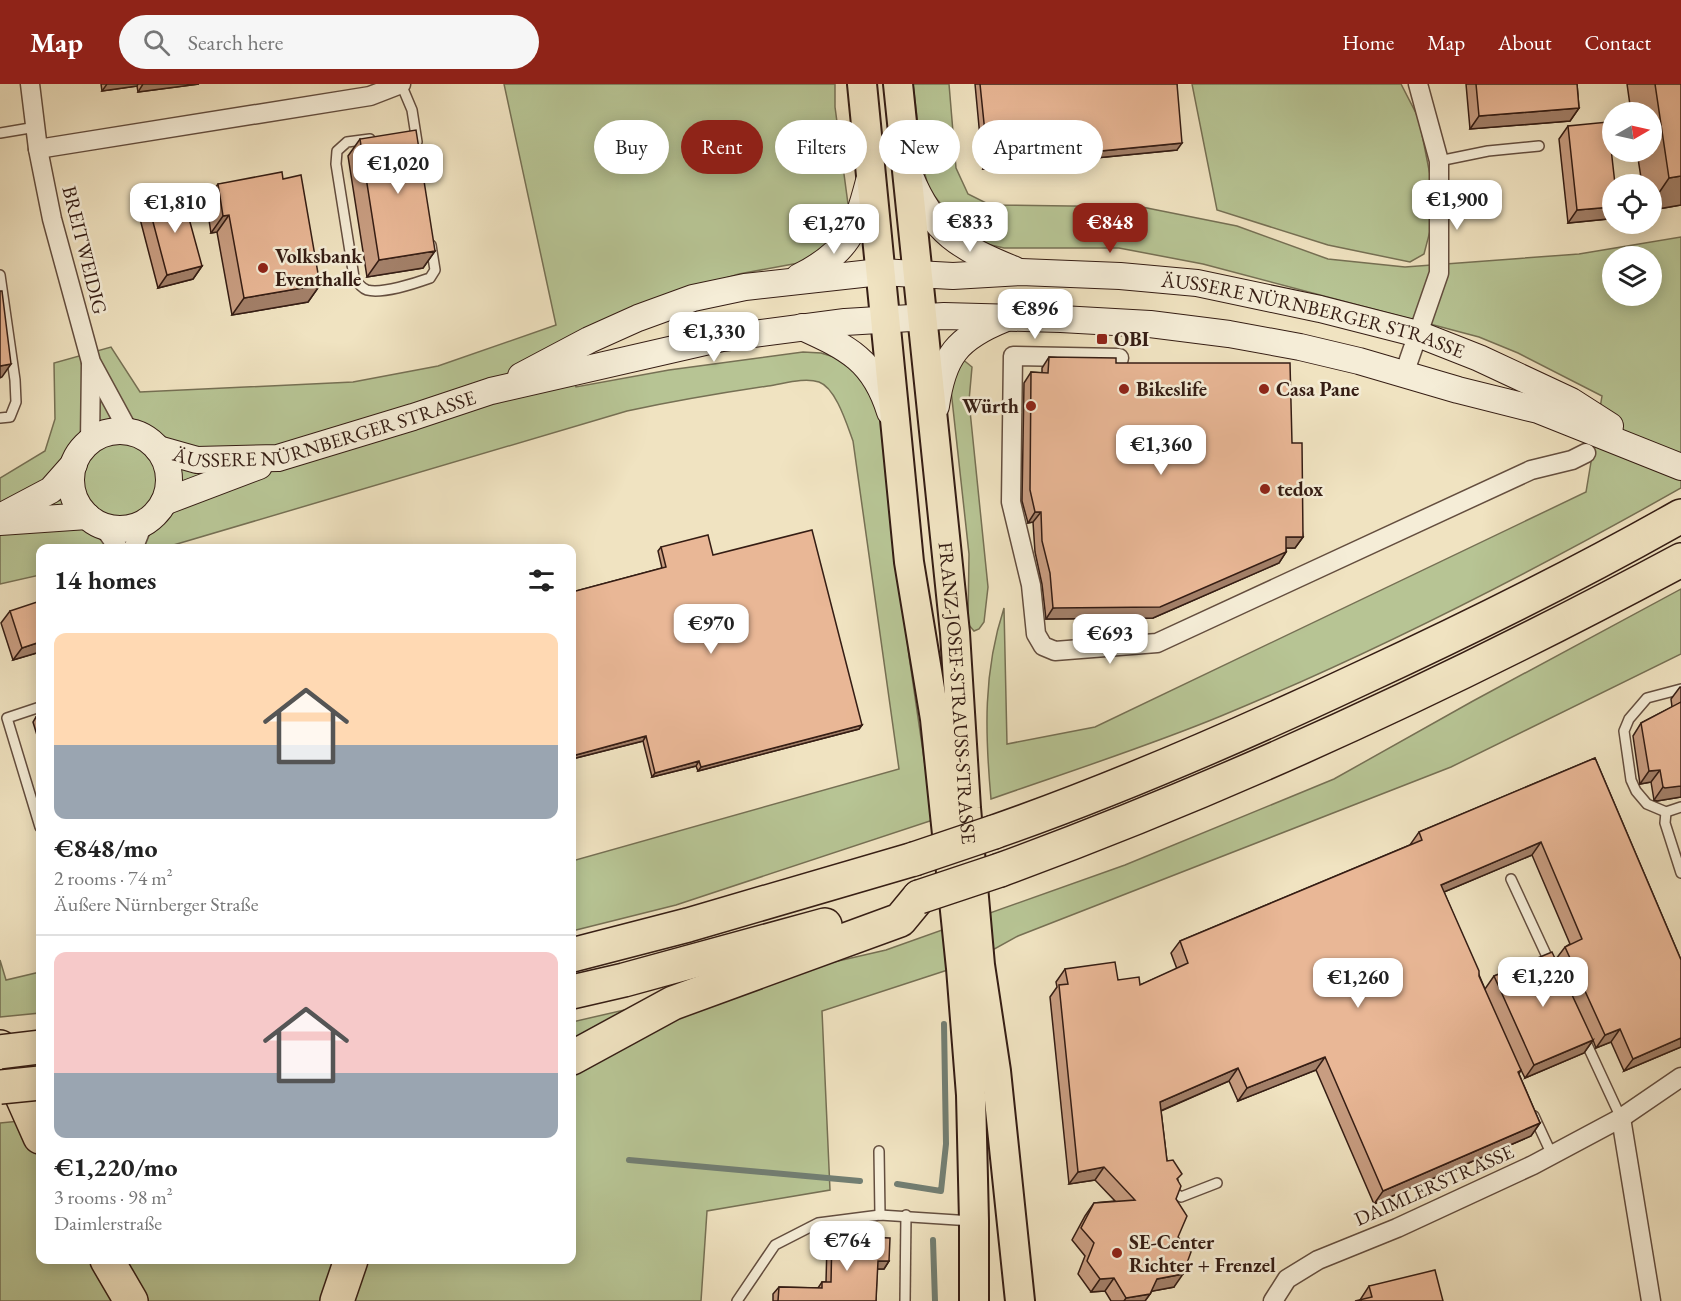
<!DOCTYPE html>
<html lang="en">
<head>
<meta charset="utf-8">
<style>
	:root { --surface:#fff; --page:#f6f6f6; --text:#222; --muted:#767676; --line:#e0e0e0; --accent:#8f2418 }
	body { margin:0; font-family:"EB Garamond",serif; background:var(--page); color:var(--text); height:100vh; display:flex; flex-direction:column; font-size:22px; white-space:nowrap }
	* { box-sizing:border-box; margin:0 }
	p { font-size:20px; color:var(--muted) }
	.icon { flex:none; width:33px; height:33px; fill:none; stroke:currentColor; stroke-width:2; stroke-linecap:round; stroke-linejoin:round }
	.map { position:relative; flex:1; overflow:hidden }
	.drawer { position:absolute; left:36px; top:460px; width:540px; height:720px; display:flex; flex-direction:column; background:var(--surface); border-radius:12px; box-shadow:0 3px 15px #0003 }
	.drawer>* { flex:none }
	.guide { position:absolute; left:594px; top:36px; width:570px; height:54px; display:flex; gap:12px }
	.needle { width:39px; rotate:81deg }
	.tools { position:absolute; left:1602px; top:18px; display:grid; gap:12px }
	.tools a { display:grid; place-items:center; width:60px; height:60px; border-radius:50%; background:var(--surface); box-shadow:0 3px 15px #0003; font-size:30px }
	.price { position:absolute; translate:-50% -51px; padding:0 14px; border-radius:12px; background:#fff; color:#222; font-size:20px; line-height:39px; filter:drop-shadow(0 2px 3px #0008) }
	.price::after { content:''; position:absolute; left:50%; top:36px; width:18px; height:14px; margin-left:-9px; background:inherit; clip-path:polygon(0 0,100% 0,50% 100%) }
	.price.selected { background:var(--accent); color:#fff }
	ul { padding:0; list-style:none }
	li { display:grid; align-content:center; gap:12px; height:318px; padding:0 18px }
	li+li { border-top:2px solid var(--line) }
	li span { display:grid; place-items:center; height:186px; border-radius:12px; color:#555 }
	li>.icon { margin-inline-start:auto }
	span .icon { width:108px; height:108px; fill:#fffc; stroke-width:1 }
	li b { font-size:26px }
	h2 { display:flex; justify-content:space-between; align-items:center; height:72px; padding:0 18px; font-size:26px }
	.pill { padding:0 21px; border-radius:27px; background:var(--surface); box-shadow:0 3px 15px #0003; font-size:21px; line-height:54px }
	.pill.selected { background:var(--accent); color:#fff }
	header { display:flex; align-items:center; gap:36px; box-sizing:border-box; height:84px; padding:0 30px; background:var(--accent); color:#fff }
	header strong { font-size:28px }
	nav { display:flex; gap:33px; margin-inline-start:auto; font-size:21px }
	.search { width:420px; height:54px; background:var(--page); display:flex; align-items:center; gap:15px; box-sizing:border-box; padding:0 21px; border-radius:33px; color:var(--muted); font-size:22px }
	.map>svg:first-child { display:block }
	.green { fill:#b7c494; stroke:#767054; stroke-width:1.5; fill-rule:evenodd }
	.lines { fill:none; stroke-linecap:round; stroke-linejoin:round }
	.stream { stroke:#727e72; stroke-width:6 }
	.service-casing { stroke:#644e3f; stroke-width:12 }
	.minor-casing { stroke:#644e3f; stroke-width:21 }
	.secondary-casing { stroke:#351d14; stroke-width:28 }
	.primary-casing { stroke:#351d14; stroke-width:32 }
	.motorway-casing { stroke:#351d14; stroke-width:36 }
	.service { stroke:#f5edd7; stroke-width:9 }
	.minor { stroke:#f5edd7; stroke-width:18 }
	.secondary { stroke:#f5edd7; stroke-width:26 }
	.primary { stroke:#f0e3c1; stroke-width:28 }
	.motorway { stroke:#f0e3c1; stroke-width:33 }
	.motorway-bridge-casing { stroke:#351d14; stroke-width:36; stroke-linecap:butt }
	.motorway-bridge { stroke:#f0e3c1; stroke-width:33 }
	.wall { fill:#c89d81; stroke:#351d14; stroke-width:1.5; fill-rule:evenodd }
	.shaded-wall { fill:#a38069; stroke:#351d14; stroke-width:1.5 }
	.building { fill:#e9b796; stroke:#351d14; stroke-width:1.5 }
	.poi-dot { fill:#8f2418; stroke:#f5edd7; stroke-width:2 }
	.labels { text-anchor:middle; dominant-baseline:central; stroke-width:5; stroke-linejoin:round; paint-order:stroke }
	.street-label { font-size:20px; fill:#351d14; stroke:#f5edd7 }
	.poi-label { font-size:20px; font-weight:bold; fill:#351d14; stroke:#f5edd7; text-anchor:start }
</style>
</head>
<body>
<header>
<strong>Map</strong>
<div class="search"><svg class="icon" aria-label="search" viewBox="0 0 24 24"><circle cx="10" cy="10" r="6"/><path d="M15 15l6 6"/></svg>Search here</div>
<nav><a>Home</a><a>Map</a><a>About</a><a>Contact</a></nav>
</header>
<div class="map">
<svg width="1681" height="1217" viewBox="0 0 1681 1217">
	<rect width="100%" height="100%" fill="#f0e3c1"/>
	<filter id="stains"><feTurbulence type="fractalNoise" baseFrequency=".00333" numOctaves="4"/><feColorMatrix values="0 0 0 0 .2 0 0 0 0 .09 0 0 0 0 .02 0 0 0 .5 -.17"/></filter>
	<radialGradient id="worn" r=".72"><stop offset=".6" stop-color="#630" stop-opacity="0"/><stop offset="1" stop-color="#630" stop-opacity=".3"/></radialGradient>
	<g class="green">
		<path d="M 504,0 L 835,0 L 835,23 L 848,120 L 843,138 L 830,158 L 804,178 L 739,190 L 674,210 L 562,258 L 576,303 L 669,286 L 803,268 L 821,269 L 841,275 L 860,289 L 881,328 L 909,572 L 933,736 L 676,821 L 572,847 L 572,777 L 899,685 L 853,357 C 847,341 836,304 819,298 C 804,293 783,300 768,302 C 721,309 674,317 627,327 L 160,465 L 40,465 L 40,491 L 0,500 L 0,394 L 45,367 L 55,335 L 54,279 L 111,263 L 140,308 L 353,298 L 438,282 L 556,241 Z"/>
		<path d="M 913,0 L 949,0 L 956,84 L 968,110 L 990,121 L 1142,123 L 1237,142 L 1328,175 L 1405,183 L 1579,170 L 1681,153 L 1681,404 C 1532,488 1379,567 1221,632 C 1146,663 1068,688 991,715 C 985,649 983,588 1004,524 L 1007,660 L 1095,643 L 1586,408 L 1602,312 L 1518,269 L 1479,253 L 1203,180 L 1119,164 L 1004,164 L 982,159 L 962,147 L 929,105 L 923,83 ZM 1612,172 L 1652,172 L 1652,212 L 1612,212 Z"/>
		<path d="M 1192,0 L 1401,0 L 1419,35 L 1431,96 L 1430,147 L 1424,170 L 1410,178 L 1328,161 L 1217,126 Z"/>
		<path d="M 961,274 L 972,283 L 969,317 L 988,503 L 984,538 L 979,545 L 974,547 L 968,540 L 969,470 L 951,306 Z"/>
		<path d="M 1681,505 L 1681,570 L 1451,683 L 1018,852 L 969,879 L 822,927 L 830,1106 L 707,1127 L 701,1217 L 0,1217 L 0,1039 L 40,1035 L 40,1176 L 572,1176 L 572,938 L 886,866 L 1125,781 L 1334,695 L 1473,617 Z"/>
		<path d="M 0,876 L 6,896 L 40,888 L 40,929 L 0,933 Z"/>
	</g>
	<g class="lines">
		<g class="stream">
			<path d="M 629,1076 L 860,1097"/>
			<path d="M 897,1100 L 941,1107 L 946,1060 L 944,940"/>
			<path d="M 933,1156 L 935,1217"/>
		</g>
		<g class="service-casing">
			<g id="service">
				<path d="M 401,0 L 412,26 L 417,58"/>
				<path d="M 0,49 L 36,43"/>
				<path d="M 370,55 L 347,58 L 337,67 L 336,80 L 354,193 C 357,198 361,204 367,206 C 382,210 416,199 430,194 L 435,186 L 431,161"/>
				<path d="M 1439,77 L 1488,67 L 1539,62"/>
				<path d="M 0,191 L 15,296 L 16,318 L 10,333 L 0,334"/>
				<path d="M 1681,605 L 1647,614 L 1629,635 L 1624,647 L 1631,696 L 1636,707 L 1647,720 L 1666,728 L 1681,723"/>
				<path d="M 40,623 L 7,634 L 40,743"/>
				<path d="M 1666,728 L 1665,739 L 1681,789"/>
				<path d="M 1511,795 L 1550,879"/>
				<path d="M 1583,952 L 1621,1034"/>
				<path d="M 1534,1032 L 1552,1071"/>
				<path d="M 879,1067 L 880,1131"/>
				<path d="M 1175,1109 L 1181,1113 L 1217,1099"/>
				<path d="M 737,1217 L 775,1161 L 818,1139 L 880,1131 L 972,1137"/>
				<path d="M 905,1217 L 906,1131"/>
			</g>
		</g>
		<g class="minor-casing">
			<g id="minor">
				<path d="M 30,0 L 38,65 L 52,135 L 91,278 L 129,348"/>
				<path d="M 38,65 L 370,12 L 401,0"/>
				<path d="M 1119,274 L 1013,272 L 1011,418 L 1031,501 L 1036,550 L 1043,562 L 1055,567 L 1157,559 L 1531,386 L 1572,376 L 1586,369"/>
				<path d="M 1404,290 L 1439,189 L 1439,77 L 1418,0"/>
				<path d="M 90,357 L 91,280"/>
				<path d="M 103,442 L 119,465"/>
				<path d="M 133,465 L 143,440"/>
				<path d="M 1621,1034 L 1651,1217"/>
				<path d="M 1273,1217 L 1287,1195 L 1318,1176 L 1397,1144 L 1533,1081 L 1621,1034 L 1681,993"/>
			</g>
		</g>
		<g class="secondary-casing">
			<g id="secondary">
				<path d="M 910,92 C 933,149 961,164 1015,186"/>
				<path d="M 799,193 C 847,169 856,147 869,97"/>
				<path d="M 802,243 C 848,264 874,276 890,328"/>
				<path id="s1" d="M 521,292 L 589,256 L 638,234 L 693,214 L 745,203 L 880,188 L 953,192 L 1021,188 L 1120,192 L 1197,199 L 1320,225 L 1418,250 L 1479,274 L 1571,317 L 1610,342"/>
				<path d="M 936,322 C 943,272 957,254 1004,235"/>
				<circle cx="120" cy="396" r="49"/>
				<path id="s2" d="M 158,365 L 197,376 L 278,374 L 413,333 L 491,307 L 722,254 L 845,238 L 944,232 L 1061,235 L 1150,240 L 1229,250 L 1300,263 L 1359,277 L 1458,306 L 1538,326 L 1681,383"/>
				<path d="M 164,418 L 259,382"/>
				<path d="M 0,433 L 51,406 L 74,380"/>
				<path d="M 0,438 L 87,432"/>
			</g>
		</g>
		<g class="primary-casing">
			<g id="primary">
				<path d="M 862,0 L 909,478 L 935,635 L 961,884 L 971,1011 L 974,1137 L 974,1217"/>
				<path id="s3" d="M 898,0 L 955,549 L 966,724 L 980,881 L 996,987 L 1020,1217"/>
			</g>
		</g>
		<g class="motorway-casing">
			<g id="motorway">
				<path d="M 994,748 C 1120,704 1241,651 1362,594 C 1470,544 1577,491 1681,432"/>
				<path d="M 1000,786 C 1235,700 1461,594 1681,476"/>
				<path d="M 572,871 L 688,841 L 914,775"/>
				<path d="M 572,908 L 624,896 L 825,841"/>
				<path d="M 0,963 L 40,1053"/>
				<path d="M 572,974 L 673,919 L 900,836 L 919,813"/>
				<path d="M 107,1176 L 131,1217"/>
				<path d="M 337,1217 L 351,1176"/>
			</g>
		</g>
		<use href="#service" class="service"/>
		<use href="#minor" class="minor"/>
		<use href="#secondary" class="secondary"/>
		<use href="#primary" class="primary"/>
		<use href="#motorway" class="motorway"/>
		<g class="motorway-bridge-casing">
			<g id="motorway-bridge">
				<path d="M 914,775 L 994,748"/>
				<path d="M 919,813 L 1000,786"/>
				<path d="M 0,968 L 40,963"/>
				<path d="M 0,1003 L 40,999"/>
			</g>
		</g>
		<use href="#motorway-bridge" class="motorway-bridge"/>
	</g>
	<g class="wall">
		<path d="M 101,0 L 199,0 L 138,8 L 137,2 L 102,7 Z"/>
		<path d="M 975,0 L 1177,0 L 1177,66 L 983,85 Z"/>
		<path d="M 1466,0 L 1577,0 L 1579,24 L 1570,37 L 1470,45 Z"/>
		<path d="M 1627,0 L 1681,0 L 1681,121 L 1652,126 L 1652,100 L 1642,100 L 1637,68 L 1652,68 L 1652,28 L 1631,28 Z"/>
		<path d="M 1568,42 L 1612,100 L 1612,129 L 1608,135 L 1568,139 L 1559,55 Z"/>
		<path d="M 360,55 L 435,167 L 423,184 L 367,193 L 348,72 Z"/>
		<path d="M 283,95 L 320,201 L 308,218 L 232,231 L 217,148 L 211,149 L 206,117 L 218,100 Z"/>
		<path d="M 148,119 L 202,182 L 193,195 L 158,204 L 139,131 Z"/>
		<path d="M 1049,273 L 1116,279 L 1292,359 L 1303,453 L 1295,464 L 1286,464 L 1286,468 L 1279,479 L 1153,534 L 1046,535 L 1042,500 L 1035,468 L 1033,438 L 1028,439 L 1022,417 L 1024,299 L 1031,288 L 1042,289 L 1042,284 Z"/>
		<path d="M 661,463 L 713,471 L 862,641 L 859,645 L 698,687 L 696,682 L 652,693 L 643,657 L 572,675 L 572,508 L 662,484 L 658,467 Z"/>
		<path d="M 10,527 L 40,568 L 13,576 L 1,539 Z"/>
		<path d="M 1680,603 L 1681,603 L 1681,713 L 1657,717 L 1654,716 L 1651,698 L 1640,700 L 1633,652 L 1641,639 L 1672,623 L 1671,615 Z"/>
		<path d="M 40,632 L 40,661 L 33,638 L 36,633 Z"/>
		<path d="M 1595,674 L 1681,876 L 1681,963 L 1624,987 L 1611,958 L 1596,964 L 1593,956 L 1584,969 L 1525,994 L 1521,986 L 1519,990 L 1540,1039 L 1531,1052 L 1374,1120 L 1316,986 L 1238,1017 L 1229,997 L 1161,1027 L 1167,1077 L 1178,1096 L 1176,1115 L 1178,1153 L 1174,1203 L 1152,1207 L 1145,1217 L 1111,1217 L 1105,1207 L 1091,1208 L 1078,1190 L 1085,1172 L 1072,1156 L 1085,1132 L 1094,1119 L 1115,1117 L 1095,1096 L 1069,1100 L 1050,913 L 1057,903 L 1056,898 L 1065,885 L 1140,901 L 1177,885 L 1171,869 L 1180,857 L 1410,761 L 1419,748 ZM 1532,771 L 1570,860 L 1565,863 L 1556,875 L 1494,892 L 1485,905 L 1444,808 Z"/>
		<path d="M 832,1152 L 889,1177 L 884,1185 L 877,1185 L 876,1217 L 773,1217 L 773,1210 L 779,1203 L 818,1204 L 822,1198 L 826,1198 L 827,1160 Z"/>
		<path d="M 1369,1202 L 1443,1217 L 1360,1216 Z"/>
	</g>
	<g class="shaded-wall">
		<path d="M 107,0 L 138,0 L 137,2 L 102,7 Z"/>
		<path d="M 143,0 L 199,0 L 138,8 Z"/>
		<path d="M 1579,24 L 1570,37 L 1470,45 L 1479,32 Z"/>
		<path d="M 1182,59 L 1177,66 L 983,85 L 988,78 Z"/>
		<path d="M 1681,92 L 1681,121 L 1652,126 L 1652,119 L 1669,94 Z"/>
		<path d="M 1612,123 L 1612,129 L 1608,135 L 1568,139 L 1577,126 Z"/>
		<path d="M 229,131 L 217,148 L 211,149 L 223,132 Z"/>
		<path d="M 435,167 L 423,184 L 367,193 L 379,176 Z"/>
		<path d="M 202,182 L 193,195 L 158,204 L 167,191 Z"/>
		<path d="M 320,201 L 308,218 L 232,231 L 244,214 Z"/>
		<path d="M 11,280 L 2,293 L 0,294 L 0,282 Z"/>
		<path d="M 1035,428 L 1041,428 L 1033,438 L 1028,439 Z"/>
		<path d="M 1286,453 L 1303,453 L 1295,464 L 1278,464 Z"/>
		<path d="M 1286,468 L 1279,479 L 1153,534 L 1046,535 L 1053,524 Z"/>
		<path d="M 40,558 L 40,568 L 13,576 L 22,564 Z"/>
		<path d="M 862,641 L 859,645 L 698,687 L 701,683 Z"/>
		<path d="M 646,652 L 643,657 L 572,675 L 572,672 Z"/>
		<path d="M 699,677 L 696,682 L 652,693 L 655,689 Z"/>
		<path d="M 1660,686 L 1651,698 L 1640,700 L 1649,687 Z"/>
		<path d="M 1681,702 L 1681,713 L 1657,717 L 1654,716 L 1663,703 Z"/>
		<path d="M 1541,758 L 1532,771 L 1432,813 L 1441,801 Z"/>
		<path d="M 1620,945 L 1611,958 L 1596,964 L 1605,951 Z"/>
		<path d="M 1681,954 L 1681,963 L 1624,987 L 1633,975 Z"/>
		<path d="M 1593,956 L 1584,969 L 1525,994 L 1534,981 Z"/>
		<path d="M 1325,973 L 1316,986 L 1238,1017 L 1247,1004 Z"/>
		<path d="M 1238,984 L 1229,997 L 1151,1031 L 1160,1018 Z"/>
		<path d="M 1540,1039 L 1531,1052 L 1374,1120 L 1383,1107 Z"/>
		<path d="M 1104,1083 L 1095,1096 L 1069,1100 L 1078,1088 Z"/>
		<path d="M 878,1177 L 889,1177 L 884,1185 L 872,1185 Z"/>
		<path d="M 1183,1190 L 1174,1203 L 1148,1208 L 1157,1195 Z"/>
		<path d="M 1114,1194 L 1105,1207 L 1091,1208 L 1100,1195 Z"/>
		<path d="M 1150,1210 L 1145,1217 L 1124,1217 L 1126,1214 Z"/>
	</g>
	<g class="building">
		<path d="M 980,0 L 1177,0 L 1182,59 L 988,78 Z"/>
		<path d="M 1476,0 L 1577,0 L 1579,24 L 1479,32 Z"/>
		<path d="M 1655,0 L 1681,0 L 1681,92 L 1669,94 Z"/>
		<path d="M 1608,38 L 1615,100 L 1612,100 L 1612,123 L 1577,126 L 1568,42 Z"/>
		<path d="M 416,46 L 435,167 L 379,176 L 360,55 Z"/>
		<path d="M 282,88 L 283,95 L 301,91 L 320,201 L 244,214 L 229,131 L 223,132 L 218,100 Z"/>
		<path d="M 182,109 L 202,182 L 167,191 L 148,119 Z"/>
		<path d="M 0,207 L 2,207 L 11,280 L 0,282 Z"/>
		<path d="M 1049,273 L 1116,274 L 1116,279 L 1290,279 L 1292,359 L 1302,359 L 1303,453 L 1286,453 L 1286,468 L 1160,523 L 1053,524 L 1050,489 L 1042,457 L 1041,428 L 1035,428 L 1030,406 L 1031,288 L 1048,289 Z"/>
		<path d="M 812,446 L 862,641 L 701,683 L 699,677 L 655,689 L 646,652 L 572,672 L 572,508 L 666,483 L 661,463 L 708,451 L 713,471 Z"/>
		<path d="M 40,517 L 40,558 L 22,564 L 10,527 Z"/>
		<path d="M 1681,618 L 1681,702 L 1665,704 L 1663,703 L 1660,686 L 1649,687 L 1641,639 Z"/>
		<path d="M 40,632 L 40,647 L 36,633 Z"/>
		<path d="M 1595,674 L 1681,876 L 1681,954 L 1633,975 L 1620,945 L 1605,951 L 1565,863 L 1582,855 L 1541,758 L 1441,801 L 1479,887 L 1479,892 L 1521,986 L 1518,988 L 1540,1039 L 1383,1107 L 1325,973 L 1247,1004 L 1238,984 L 1160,1018 L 1167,1077 L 1173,1076 L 1182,1090 L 1177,1095 L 1181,1102 L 1176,1115 L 1187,1132 L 1178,1153 L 1191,1168 L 1183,1190 L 1157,1195 L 1150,1210 L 1126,1214 L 1114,1194 L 1100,1195 L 1087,1177 L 1094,1159 L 1081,1144 L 1094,1119 L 1135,1116 L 1104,1083 L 1078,1088 L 1059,901 L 1068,900 L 1065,885 L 1115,878 L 1118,896 L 1139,893 L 1140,901 L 1188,879 L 1180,857 L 1422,756 L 1419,748 Z"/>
		<path d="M 1552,868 L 1593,956 L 1534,981 L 1494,892 Z"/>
		<path d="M 832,1152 L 890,1154 L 889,1177 L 878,1177 L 876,1217 L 778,1217 L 779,1203 L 822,1204 L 822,1198 L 831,1198 Z"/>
		<path d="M 1435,1186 L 1443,1217 L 1355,1217 L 1372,1213 L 1369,1202 Z"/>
	</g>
	<g class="poi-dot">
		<circle cx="263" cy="184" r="6"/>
		<rect x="1096" y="249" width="12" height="12" rx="3"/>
		<circle cx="1124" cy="305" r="6"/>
		<circle cx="1264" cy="305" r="6"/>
		<circle cx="1031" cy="322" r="6"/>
		<circle cx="1265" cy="405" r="6"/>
		<circle cx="1117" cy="1169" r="6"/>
	</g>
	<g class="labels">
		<g class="street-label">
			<text transform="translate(85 166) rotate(76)">BREITWEIDIG</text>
			<text stroke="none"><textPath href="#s1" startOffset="816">ÄUSSERE NÜRNBERGER STRASSE</textPath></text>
			<text stroke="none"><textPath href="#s2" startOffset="172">ÄUSSERE NÜRNBERGER STRASSE</textPath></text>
			<text stroke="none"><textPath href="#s3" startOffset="612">FRANZ-JOSEF-STRAUSS-STRASSE</textPath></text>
			<text transform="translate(1434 1101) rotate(-24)">DAIMLERSTRASSE</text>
		</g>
		<g class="poi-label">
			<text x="275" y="172">Volksbank<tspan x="275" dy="23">Eventhalle</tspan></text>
			<text x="1114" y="255">OBI</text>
			<text x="1136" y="305">Bikeslife</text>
			<text x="1276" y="305">Casa Pane</text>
			<text x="1019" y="322" text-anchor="end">Würth</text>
			<text x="1277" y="405">tedox</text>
			<text x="1129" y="1158">SE-Center<tspan x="1129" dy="23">Richter + Frenzel</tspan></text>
		</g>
	</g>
	<rect width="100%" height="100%" filter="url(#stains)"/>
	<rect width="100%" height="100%" fill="url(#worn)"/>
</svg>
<div class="tools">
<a><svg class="needle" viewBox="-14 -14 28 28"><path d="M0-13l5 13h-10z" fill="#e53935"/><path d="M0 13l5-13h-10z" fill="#767676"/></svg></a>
<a><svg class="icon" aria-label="locate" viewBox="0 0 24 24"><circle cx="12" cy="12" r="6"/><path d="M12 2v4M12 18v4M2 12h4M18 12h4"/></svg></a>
<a><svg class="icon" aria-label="layers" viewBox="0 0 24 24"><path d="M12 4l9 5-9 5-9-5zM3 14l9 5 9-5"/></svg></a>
</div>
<b class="price" style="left:398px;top:111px">€1,020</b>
<b class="price" style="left:1457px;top:147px">€1,900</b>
<b class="price" style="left:175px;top:150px">€1,810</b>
<b class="price" style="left:970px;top:169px">€833</b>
<b class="price selected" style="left:1110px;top:170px">€848</b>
<b class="price" style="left:834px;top:171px">€1,270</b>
<b class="price" style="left:1035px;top:256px">€896</b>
<b class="price" style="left:714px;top:279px">€1,330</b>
<b class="price" style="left:1161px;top:392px">€1,360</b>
<b class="price" style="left:711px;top:571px">€970</b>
<b class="price" style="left:1110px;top:581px">€693</b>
<b class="price" style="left:1543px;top:924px">€1,220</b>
<b class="price" style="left:1358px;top:925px">€1,260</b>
<b class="price" style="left:847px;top:1188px">€764</b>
<div class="guide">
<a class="pill">Buy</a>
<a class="pill selected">Rent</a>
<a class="pill">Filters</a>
<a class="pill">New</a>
<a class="pill">Apartment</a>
</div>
<section class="drawer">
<h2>14 homes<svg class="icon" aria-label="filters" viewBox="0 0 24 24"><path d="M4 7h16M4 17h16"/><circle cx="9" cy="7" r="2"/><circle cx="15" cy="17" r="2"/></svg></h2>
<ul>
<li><span style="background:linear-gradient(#ffd9b3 60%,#9aa5b1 0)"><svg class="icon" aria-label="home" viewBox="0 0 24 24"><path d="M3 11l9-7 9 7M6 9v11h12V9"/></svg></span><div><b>€848/mo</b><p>2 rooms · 74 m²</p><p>Äußere Nürnberger Straße</p></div></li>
<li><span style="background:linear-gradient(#f6c9c9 65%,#9aa5b1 0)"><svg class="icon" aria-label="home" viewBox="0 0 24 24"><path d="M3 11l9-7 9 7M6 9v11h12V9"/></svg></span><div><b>€1,220/mo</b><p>3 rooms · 98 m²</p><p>Daimlerstraße</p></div></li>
</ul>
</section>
</div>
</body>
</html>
